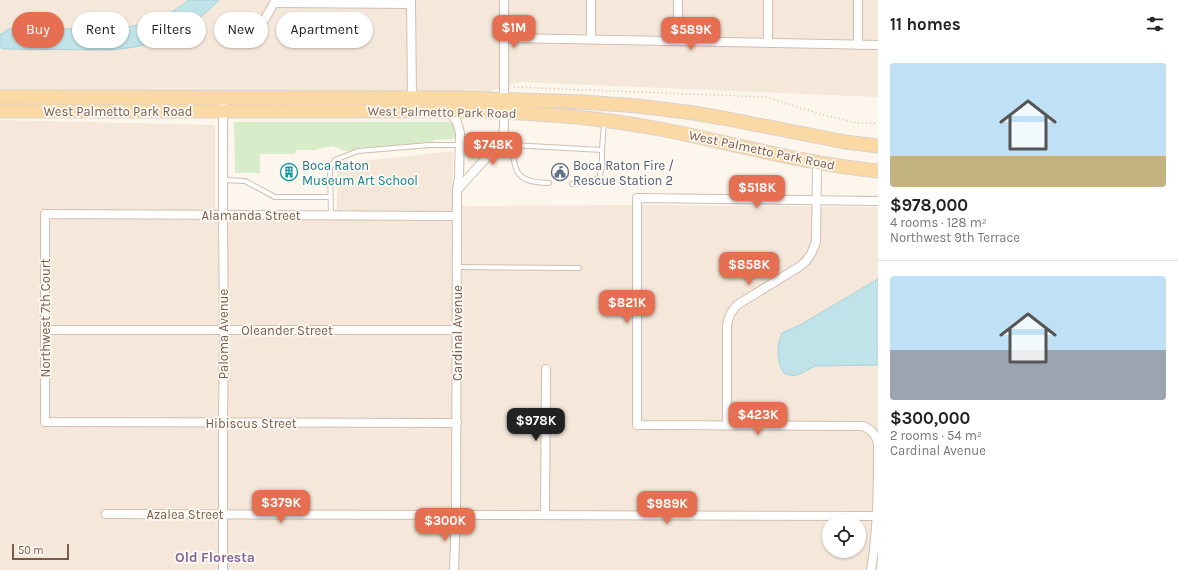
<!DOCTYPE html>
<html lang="en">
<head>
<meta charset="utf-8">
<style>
	:root { --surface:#fff; --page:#f2f2f2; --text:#222; --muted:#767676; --line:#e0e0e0; --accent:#e76f51 }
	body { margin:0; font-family:Karla,sans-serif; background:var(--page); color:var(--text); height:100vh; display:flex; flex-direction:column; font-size:15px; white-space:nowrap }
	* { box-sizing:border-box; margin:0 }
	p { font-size:13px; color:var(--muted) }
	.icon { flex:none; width:22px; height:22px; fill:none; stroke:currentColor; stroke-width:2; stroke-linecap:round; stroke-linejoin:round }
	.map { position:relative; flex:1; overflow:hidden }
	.details { display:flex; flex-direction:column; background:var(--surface); width:300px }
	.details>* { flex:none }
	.banner { position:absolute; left:12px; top:12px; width:380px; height:36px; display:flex; gap:8px }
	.controls { position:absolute; left:822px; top:514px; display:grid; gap:8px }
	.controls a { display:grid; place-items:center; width:44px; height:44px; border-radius:50%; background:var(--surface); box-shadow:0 1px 3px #0004; font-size:20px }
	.scale { position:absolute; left:12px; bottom:10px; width:57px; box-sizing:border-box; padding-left:4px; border:2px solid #7a5c4d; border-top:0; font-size:11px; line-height:14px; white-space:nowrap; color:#7a5c4d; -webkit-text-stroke:3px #fffaf3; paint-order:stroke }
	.price { position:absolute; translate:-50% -34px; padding:0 9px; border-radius:8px; background:var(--accent); color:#fff; font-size:13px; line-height:26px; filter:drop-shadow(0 1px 2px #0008) }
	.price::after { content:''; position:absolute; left:50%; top:24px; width:12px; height:9px; margin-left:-6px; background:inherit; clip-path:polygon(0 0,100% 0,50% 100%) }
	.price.active { background:#222; color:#fff }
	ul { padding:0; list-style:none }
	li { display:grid; align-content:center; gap:8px; height:212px; padding:0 12px }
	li+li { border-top:1px solid var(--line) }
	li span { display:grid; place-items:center; height:124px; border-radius:4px; color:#555 }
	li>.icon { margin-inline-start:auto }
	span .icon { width:72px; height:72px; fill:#fffc; stroke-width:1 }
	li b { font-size:17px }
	h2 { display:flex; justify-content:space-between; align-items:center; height:48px; padding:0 12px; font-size:17px }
	.chip { padding:0 14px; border-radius:18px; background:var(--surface); box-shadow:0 1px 3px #0004; font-size:14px; line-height:36px }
	.chip.active { background:var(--accent); color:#fff }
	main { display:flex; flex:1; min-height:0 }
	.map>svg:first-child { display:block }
	.residential { fill:#f5e8da; fill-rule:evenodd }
	.green { fill:#d8ecc9 }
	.water { fill:#bfe3e8; stroke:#a5d3da }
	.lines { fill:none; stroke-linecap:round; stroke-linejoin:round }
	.service-casing { stroke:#d1beb0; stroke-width:6 }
	.minor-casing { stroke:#d1beb0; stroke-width:10 }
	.primary-casing { stroke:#dad1cd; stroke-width:15 }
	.path { stroke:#d9b8a5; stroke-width:1.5; stroke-dasharray:1 3; stroke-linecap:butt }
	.service { stroke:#fff; stroke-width:4 }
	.minor { stroke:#fff; stroke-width:8 }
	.primary { stroke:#fbd9a5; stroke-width:13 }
	.labels { text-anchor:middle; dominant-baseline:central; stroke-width:3.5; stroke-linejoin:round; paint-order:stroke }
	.street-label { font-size:13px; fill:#7a5c4d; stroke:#fffaf3 }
	.culture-label { font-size:13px; fill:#0d838f; stroke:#fffaf3; text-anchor:start }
	.service-label { font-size:13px; fill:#4e5e75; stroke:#fffaf3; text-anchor:start }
	.neighbourhood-label { font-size:14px; font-weight:bold; fill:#846695; stroke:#fffaf3 }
</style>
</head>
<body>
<main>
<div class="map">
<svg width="878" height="570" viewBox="0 0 878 570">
	<rect width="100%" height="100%" fill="#fdf6ec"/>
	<g class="residential">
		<path d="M 0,0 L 878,0 L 878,97 L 521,82 L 488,92 L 0,92 Z"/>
		<path d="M 0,120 L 215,125 L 215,208 L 260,214 L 337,213 L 337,164 L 453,151 L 452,206 L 651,205 L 878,207 L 878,570 L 0,570 ZM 829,521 L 859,521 L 859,551 L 829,551 Z"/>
	</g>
	<path class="green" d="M 234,122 L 452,122 L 453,123 L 457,136 L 453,139 L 434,140 L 433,144 L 345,151 L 332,146 L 318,149 L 317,150 L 296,150 L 295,154 L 260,154 L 260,173 L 235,173 Z"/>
	<g class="water">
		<path d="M 189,0 L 219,0 C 187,33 153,48 107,50 L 3,49 L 0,47 L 0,34 L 2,34 L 8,29 L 117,29 C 144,25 168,17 189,0 Z"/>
		<path d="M 878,279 L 878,365 L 815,366 L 800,374 L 792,376 L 784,373 L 780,366 L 778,352 L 779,342 L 782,333 L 800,325 Z"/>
	</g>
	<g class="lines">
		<g class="service-casing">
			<g id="service">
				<path d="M 500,141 L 512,145 L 602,150 L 604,122"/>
				<path d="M 512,145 C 515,175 517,182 549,183"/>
				<path d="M 223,180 L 245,181 L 275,197 L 330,197"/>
				<path d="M 572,184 L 591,182 L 599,178 L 602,167 L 602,150"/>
				<path d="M 331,215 L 330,168 L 335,160 L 358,151 L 430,145 L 459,145"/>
				<path d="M 457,267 L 579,268"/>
			</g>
		</g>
		<g class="minor-casing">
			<g id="minor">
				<path d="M 411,0 L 412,101"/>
				<path d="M 591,0 L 591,39"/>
				<path d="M 678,0 L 678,41"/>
				<path d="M 768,0 L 768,43"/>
				<path d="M 858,0 L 858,45"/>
				<path d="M 274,3 L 411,4"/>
				<path d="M 260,32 L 263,22 L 276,0"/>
				<path d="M 504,38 L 878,45"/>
				<path d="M 449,112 L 457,122 L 460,133 L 459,176 L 457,190"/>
				<path d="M 45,330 L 457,330"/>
				<path d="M 457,423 L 45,422 L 45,214 L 457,216"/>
				<path d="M 727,425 L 727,326 C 728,317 731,311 737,305 L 799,267 L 806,261 L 811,254 L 816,242 L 817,162"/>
				<path d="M 106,514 L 877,516"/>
				<path d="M 545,515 L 546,369"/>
				<path d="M 223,570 L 223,423 L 224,330 L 223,215 L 223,98"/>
				<path d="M 454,570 L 456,515 L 457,197 L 457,190 L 499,144 L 504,129 L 504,0"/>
				<path d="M 871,570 C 878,529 878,485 878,443 C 875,434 872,430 863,426 L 637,425 L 637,198 L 878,201"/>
			</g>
		</g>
		<g class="primary-casing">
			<g id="primary">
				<path d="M 0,97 L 458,98 L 583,102 L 638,106 L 694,113 L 723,118 L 845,142 L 878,146"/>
				<path d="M 0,111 C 109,111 219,111 328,111 C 411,111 494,109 577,117 C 605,120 633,124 660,129 C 733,143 804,164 878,171"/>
			</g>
		</g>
		<path class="path" d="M 514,87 L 766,97 L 824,115 L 857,123 L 878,123"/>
		<use href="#service" class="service"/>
		<use href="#minor" class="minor"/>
		<use href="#primary" class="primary"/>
	</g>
	<defs>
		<g id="building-ring" transform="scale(0.9)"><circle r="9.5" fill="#fffaf3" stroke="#0f9aa8" stroke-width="1.5"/><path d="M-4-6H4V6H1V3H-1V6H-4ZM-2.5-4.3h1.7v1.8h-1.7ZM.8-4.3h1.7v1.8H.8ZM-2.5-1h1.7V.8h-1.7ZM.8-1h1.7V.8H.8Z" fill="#0f9aa8"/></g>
		<g id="civic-ring" transform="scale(0.9)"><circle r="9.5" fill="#fffaf3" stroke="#5c6f8a" stroke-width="1.5"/><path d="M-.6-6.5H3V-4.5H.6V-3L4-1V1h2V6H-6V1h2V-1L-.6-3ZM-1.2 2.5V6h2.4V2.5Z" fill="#5c6f8a"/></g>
	</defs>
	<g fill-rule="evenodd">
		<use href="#building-ring" x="289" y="172"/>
		<use href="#civic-ring" x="560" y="172"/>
	</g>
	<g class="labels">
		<g class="street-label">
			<text x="118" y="111">West Palmetto Park Road</text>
			<text transform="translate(442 112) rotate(1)">West Palmetto Park Road</text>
			<text transform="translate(762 150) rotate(12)">West Palmetto Park Road</text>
			<text x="251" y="215">Alamanda Street</text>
			<text transform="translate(45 318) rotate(-90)">Northwest 7th Court</text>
			<text x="287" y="330">Oleander Street</text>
			<text transform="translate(457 333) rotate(-90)">Cardinal Avenue</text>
			<text transform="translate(223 334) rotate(-90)">Paloma Avenue</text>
			<text x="251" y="423">Hibiscus Street</text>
			<text x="185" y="514">Azalea Street</text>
		</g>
		<g class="culture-label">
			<text x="302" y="165">Boca Raton<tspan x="302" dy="15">Museum Art School</tspan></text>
		</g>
		<g class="service-label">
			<text x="573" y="165">Boca Raton Fire /<tspan x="573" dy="15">Rescue Station 2</tspan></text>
		</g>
		<g class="neighbourhood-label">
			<text x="215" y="557">Old Floresta</text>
		</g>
	</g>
</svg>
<div class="controls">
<a><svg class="icon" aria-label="locate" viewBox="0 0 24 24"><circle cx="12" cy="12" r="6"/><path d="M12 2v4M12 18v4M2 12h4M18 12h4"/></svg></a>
</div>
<div class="scale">50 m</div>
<b class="price" style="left:514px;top:49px">$1M</b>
<b class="price" style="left:691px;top:51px">$589K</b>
<b class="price" style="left:493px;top:166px">$748K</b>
<b class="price" style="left:757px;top:209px">$518K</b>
<b class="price" style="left:749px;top:286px">$858K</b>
<b class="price" style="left:627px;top:324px">$821K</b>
<b class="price" style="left:758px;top:436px">$423K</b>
<b class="price active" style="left:536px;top:442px">$978K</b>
<b class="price" style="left:281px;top:524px">$379K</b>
<b class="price" style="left:667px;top:525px">$989K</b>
<b class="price" style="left:445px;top:542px">$300K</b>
<div class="banner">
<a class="chip active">Buy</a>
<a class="chip">Rent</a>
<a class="chip">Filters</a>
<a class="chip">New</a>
<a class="chip">Apartment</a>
</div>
</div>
<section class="details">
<h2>11 homes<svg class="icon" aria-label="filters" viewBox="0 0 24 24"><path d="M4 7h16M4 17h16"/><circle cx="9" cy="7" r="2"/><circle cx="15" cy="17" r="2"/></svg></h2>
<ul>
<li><span style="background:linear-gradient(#bfe0f5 75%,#c2b280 0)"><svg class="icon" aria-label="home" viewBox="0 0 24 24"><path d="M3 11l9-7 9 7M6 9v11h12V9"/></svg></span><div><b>$978,000</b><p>4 rooms · 128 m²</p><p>Northwest 9th Terrace</p></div></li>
<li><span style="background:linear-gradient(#bfe0f5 60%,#9aa5b1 0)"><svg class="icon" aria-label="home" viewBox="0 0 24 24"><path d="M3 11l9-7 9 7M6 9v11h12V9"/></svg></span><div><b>$300,000</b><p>2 rooms · 54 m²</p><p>Cardinal Avenue</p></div></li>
</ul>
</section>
</main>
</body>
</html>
